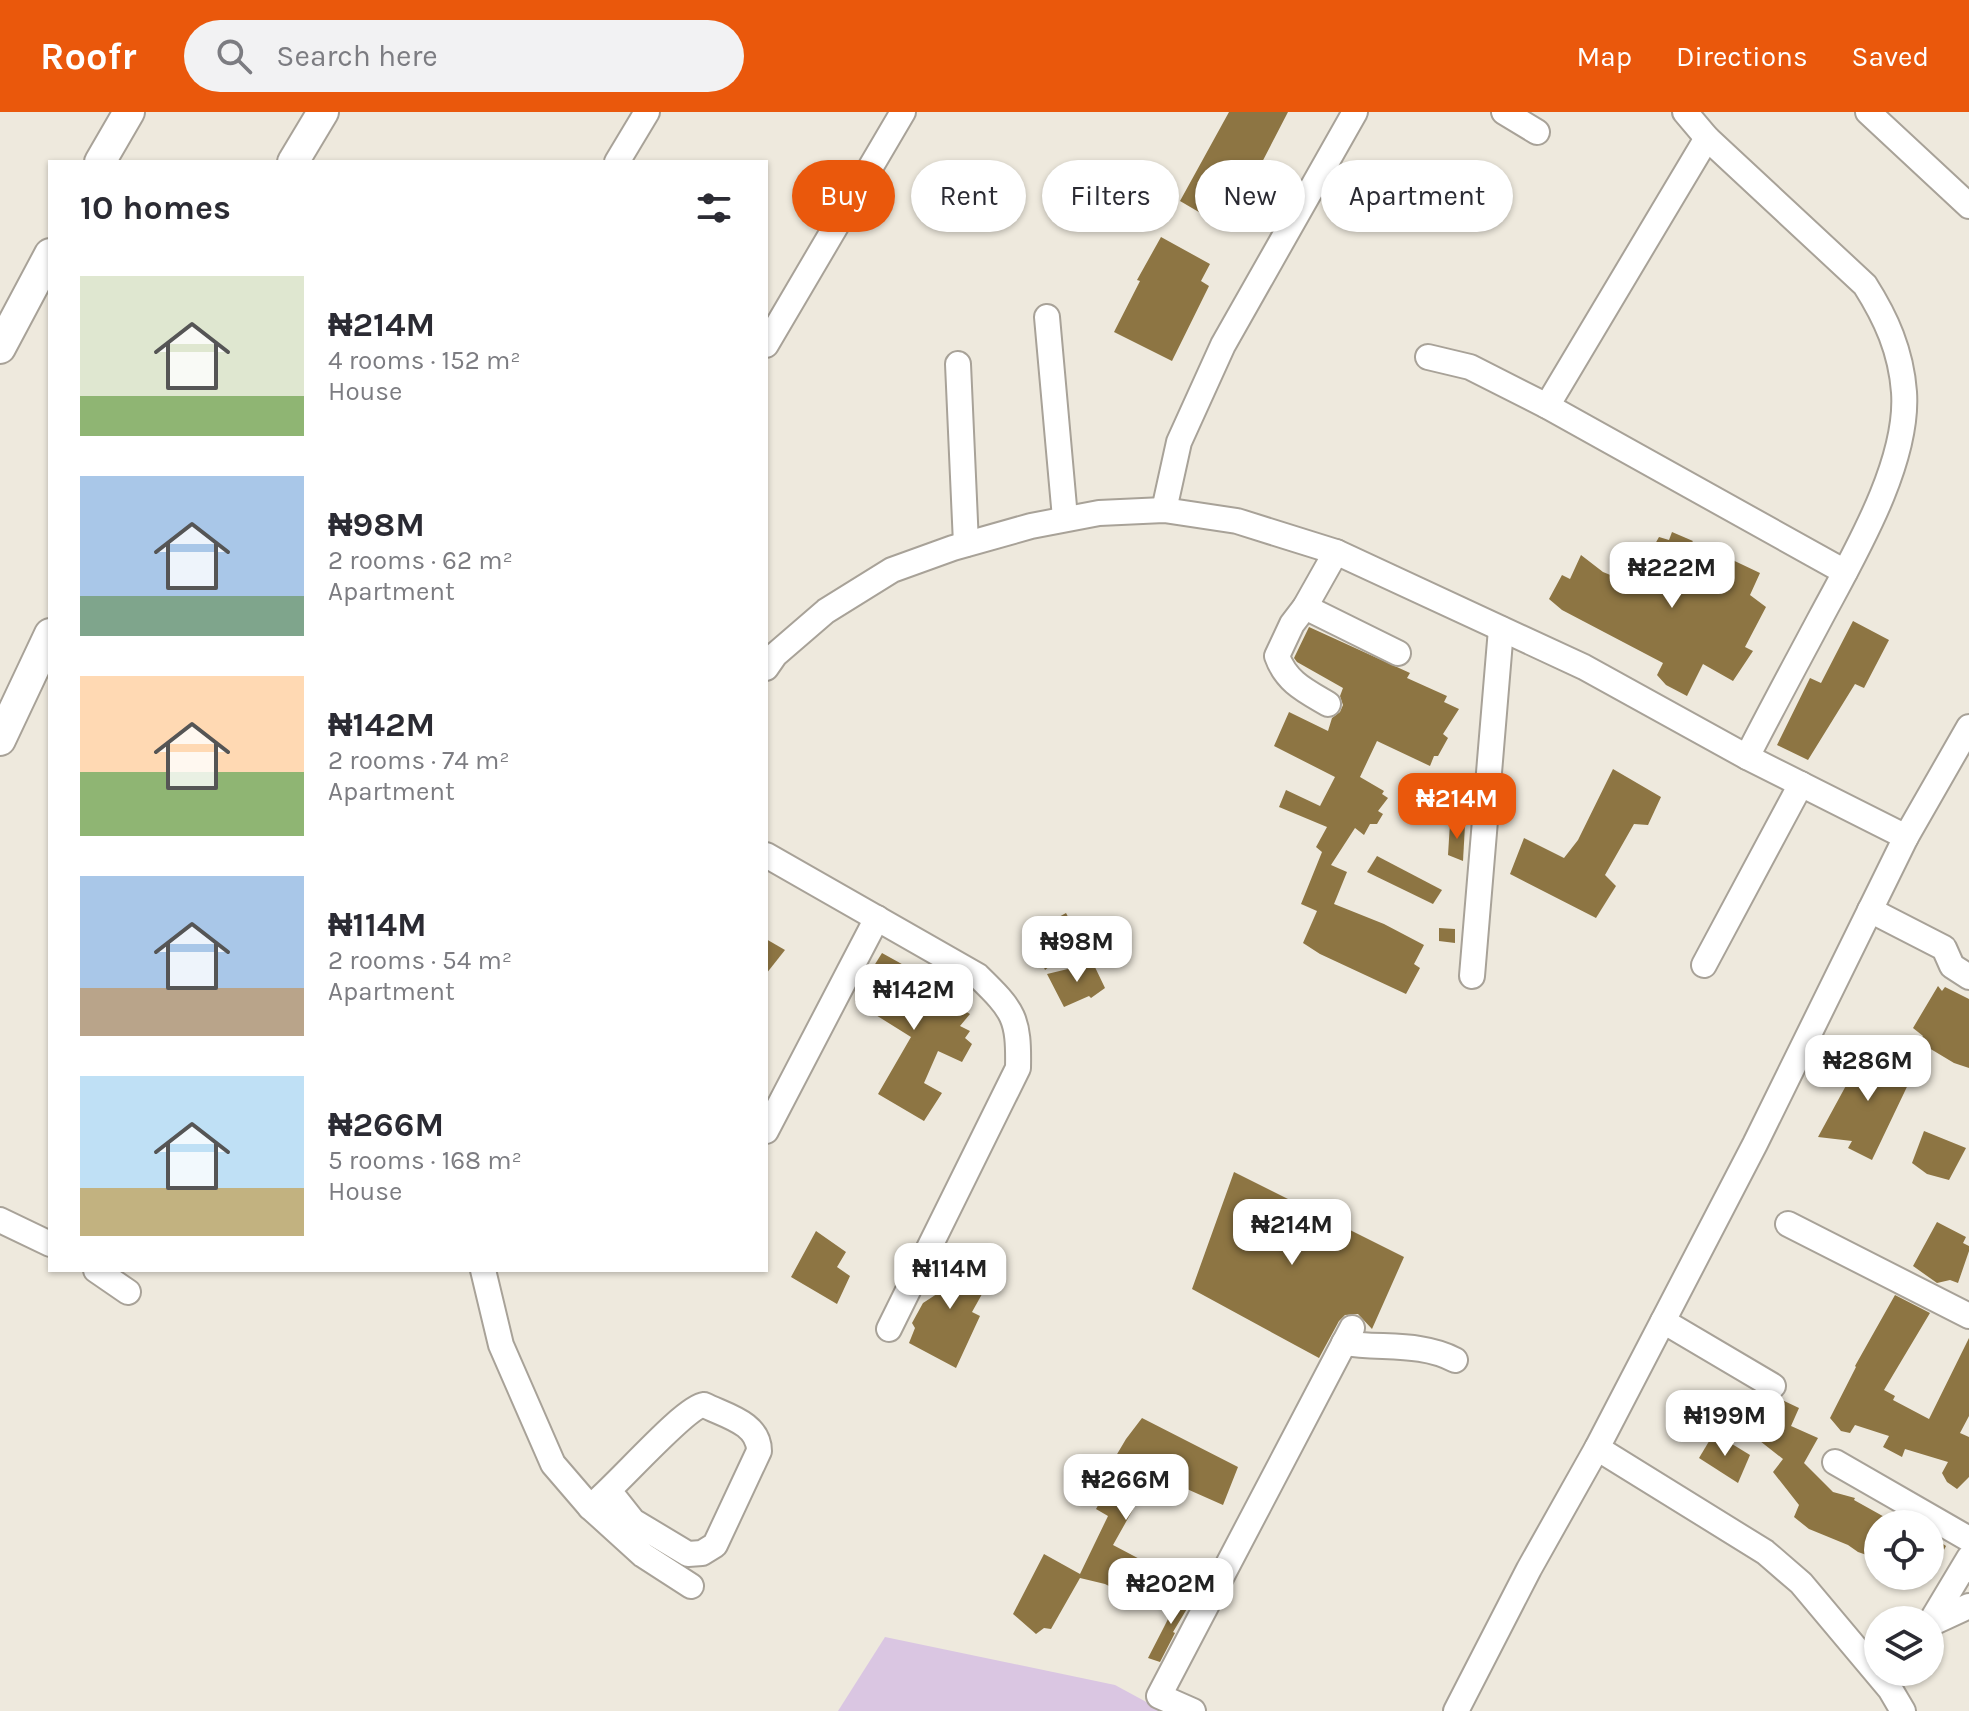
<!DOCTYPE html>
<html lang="en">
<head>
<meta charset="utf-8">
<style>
	:root { --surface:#fff; --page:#f2f2f3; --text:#2b2b33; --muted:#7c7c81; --accent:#ea580c }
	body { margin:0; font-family:Karla,sans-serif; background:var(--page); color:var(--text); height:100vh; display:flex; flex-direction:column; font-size:30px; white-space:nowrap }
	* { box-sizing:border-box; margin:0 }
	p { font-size:26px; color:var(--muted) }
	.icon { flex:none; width:44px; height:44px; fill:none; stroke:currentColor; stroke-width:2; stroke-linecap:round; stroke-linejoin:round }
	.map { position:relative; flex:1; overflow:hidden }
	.details { position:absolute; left:48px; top:48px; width:720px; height:1112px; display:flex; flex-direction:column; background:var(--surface); border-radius:0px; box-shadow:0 2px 6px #0004 }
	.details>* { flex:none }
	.hud { position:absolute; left:792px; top:48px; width:760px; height:72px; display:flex; gap:16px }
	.tools { position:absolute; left:1864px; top:1398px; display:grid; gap:16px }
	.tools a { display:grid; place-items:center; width:80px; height:80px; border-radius:50%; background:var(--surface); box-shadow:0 2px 6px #0004; font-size:40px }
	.price { position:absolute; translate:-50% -68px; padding:0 18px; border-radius:16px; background:#fff; color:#222; font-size:26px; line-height:52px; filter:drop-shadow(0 2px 4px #0008) }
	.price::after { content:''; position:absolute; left:50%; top:48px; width:24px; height:18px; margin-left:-12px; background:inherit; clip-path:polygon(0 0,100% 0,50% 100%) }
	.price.on { background:var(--accent); color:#fff }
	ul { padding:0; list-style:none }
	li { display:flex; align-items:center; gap:24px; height:200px; padding:0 32px }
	li span { display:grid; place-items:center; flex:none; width:224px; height:160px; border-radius:0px; color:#555 }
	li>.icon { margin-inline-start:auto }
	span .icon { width:96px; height:96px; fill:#fffc; stroke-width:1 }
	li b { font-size:34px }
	h2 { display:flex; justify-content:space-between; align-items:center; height:96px; padding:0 32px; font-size:34px }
	.pill { padding:0 28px; border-radius:36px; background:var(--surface); box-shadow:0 2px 6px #0004; font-size:28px; line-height:72px }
	.pill.on { background:var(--accent); color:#fff }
	header { display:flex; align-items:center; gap:48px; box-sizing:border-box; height:112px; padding:0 40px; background:var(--accent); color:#fff }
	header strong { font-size:38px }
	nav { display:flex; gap:44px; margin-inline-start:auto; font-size:28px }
	.search { width:560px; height:72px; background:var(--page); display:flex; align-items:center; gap:20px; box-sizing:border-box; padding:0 28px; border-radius:44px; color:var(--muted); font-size:30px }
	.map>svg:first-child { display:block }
	.green { fill:#dac6e2 }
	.building { fill:#8d7543 }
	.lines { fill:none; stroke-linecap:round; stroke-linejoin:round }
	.minor-casing { stroke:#a8a298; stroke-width:28 }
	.major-casing { stroke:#a8a298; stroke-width:34 }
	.minor { stroke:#fff; stroke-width:24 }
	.major { stroke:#fff; stroke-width:30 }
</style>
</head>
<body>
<header>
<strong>Roofr</strong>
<div class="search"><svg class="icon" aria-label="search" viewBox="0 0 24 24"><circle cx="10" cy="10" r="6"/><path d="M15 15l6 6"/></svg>Search here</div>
<nav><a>Map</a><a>Directions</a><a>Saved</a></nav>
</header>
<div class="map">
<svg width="1969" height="1599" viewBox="0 0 1969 1599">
	<rect width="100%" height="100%" fill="#eee9dd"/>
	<path class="green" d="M 885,1525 L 1115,1573 L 1163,1599 L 838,1599 Z"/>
	<g class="building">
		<path d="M 1229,0 L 1288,0 L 1245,83 L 1253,87 L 1233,120 L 1180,89 Z"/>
		<path d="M 1161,125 L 1210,152 L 1201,169 L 1209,174 L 1172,249 L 1114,220 L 1140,169 L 1137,168 Z"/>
		<path d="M 1672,420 L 1693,429 L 1685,439 L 1718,451 L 1722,443 L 1760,461 L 1750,483 L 1766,495 L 1745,535 L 1753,539 L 1733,569 L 1703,552 L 1687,584 L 1666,573 L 1657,563 L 1663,551 L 1562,498 L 1549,487 L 1562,463 L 1570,467 L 1581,443 L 1603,460 L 1630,471 L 1638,462 L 1659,425 L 1669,428 Z"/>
		<path d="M 1853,509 L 1889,528 L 1864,576 L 1855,572 L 1808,648 L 1777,633 L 1810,566 L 1821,571 Z"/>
		<path d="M 1309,515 L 1410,561 L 1407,566 L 1447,584 L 1444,590 L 1459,597 L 1443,622 L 1448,626 L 1438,644 L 1434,644 L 1430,654 L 1377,629 L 1360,665 L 1384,679 L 1382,682 L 1388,686 L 1378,699 L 1383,702 L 1377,712 L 1370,712 L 1364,723 L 1355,716 L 1331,753 L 1347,760 L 1334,792 L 1384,812 L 1424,833 L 1414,852 L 1420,856 L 1406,882 L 1320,842 L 1303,831 L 1317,799 L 1301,792 L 1322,740 L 1316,735 L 1327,715 L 1279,695 L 1286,678 L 1320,694 L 1335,665 L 1274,634 L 1289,600 L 1328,619 L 1332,606 L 1340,600 L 1343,593 L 1340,584 L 1343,576 L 1297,550 L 1294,546 Z"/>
		<path d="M 1613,657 L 1661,685 L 1648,713 L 1634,712 L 1605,763 L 1616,774 L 1596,806 L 1510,762 L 1524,726 L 1564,746 L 1578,728 Z"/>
		<path d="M 1450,711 L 1465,713 L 1463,749 L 1448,743 Z"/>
		<path d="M 1377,744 L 1442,778 L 1433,792 L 1367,760 Z"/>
		<path d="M 1066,801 L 1081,829 L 1045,858 L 1030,821 Z"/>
		<path d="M 1439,816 L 1455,817 L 1455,831 L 1439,829 Z"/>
		<path d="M 766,827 L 785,838 L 766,862 Z"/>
		<path d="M 882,841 L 918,861 L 909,876 L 935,890 L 940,879 L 962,886 L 959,896 L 970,902 L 960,914 L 970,919 L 965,926 L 972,932 L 962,950 L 938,939 L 924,971 L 942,981 L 924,1009 L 878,982 L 911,925 L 855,890 L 862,873 Z"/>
		<path d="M 1093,851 L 1105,876 L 1091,886 L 1089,884 L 1064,895 L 1047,862 Z"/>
		<path d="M 1938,874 L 1942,879 L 1945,875 L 1969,887 L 1969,956 L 1954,951 L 1919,930 L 1923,924 L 1913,916 Z"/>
		<path d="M 1867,935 L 1915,958 L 1872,1048 L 1848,1036 L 1852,1029 L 1818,1025 Z"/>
		<path d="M 1924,1019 L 1966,1036 L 1949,1068 L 1927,1062 L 1912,1051 Z"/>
		<path d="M 1234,1060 L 1404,1145 L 1372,1217 L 1358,1202 L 1345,1203 L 1339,1209 L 1319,1246 L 1192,1177 Z"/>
		<path d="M 1937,1110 L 1966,1125 L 1963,1131 L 1969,1134 L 1969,1139 L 1958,1171 L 1950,1168 L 1937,1171 L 1913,1154 Z"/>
		<path d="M 816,1119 L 846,1140 L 837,1155 L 850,1164 L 837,1192 L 791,1165 Z"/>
		<path d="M 943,1142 L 956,1147 L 958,1144 L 972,1150 L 970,1155 L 991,1166 L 972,1200 L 980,1204 L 956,1256 L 909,1231 L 915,1216 L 912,1211 L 923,1191 L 946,1176 L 930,1167 Z"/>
		<path d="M 1895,1183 L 1930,1201 L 1884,1278 L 1895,1284 L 1893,1288 L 1929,1307 L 1969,1226 L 1969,1304 L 1960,1321 L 1969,1325 L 1969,1365 L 1957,1377 L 1947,1370 L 1942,1361 L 1948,1350 L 1905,1337 L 1902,1345 L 1883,1335 L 1889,1324 L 1855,1313 L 1850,1321 L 1841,1319 L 1830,1306 L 1856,1255 L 1855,1254 Z"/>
		<path d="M 1780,1287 L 1799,1296 L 1791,1314 L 1818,1326 L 1804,1351 L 1833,1380 L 1855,1386 L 1854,1388 L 1897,1412 L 1878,1412 L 1878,1447 L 1858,1440 L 1848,1433 L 1809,1417 L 1794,1405 L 1799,1393 L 1773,1360 L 1783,1347 L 1760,1329 Z"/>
		<path d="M 1142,1306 L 1238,1355 L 1223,1393 L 1153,1362 L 1113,1433 L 1168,1462 L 1166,1466 L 1180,1475 L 1145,1485 L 1144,1492 L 1105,1472 L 1080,1466 L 1051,1517 L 1044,1516 L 1036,1522 L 1013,1502 L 1044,1442 L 1080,1462 L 1108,1404 L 1096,1397 L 1100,1390 L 1091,1386 L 1126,1327 Z"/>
		<path d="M 1714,1321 L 1750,1343 L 1738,1371 L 1699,1346 Z"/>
		<path d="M 1930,1423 L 1946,1434 L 1930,1465 Z"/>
		<path d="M 1183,1477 L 1194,1485 L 1173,1520 L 1175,1521 L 1160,1550 L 1148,1546 L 1164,1515 L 1173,1520 L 1164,1515 Z"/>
	</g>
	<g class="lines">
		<g class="minor-casing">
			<g id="minor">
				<path d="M 1504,0 L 1537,20"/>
				<path d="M 1685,0 L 1707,26 L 1865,173 C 1886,206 1901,239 1904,280 C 1909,351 1854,443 1821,505 C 1796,552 1771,598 1747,645"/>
				<path d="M 1868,0 L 1969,94"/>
				<path d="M 617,50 L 647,0"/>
				<path d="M 1047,205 L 1065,406"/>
				<path d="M 766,233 L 903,0"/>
				<path d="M 1428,245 L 1470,255 L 1547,294 L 1845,460"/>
				<path d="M 958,252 L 966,432"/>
				<path d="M 1547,294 L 1707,26"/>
				<path d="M 1164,398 L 1179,330 L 1223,233 L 1355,0"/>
				<path d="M 1305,495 L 1398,541"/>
				<path d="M 766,556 L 775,543 L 826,499 L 892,458 L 953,436 L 1031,414 L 1099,401 L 1164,398 L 1237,409 L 1336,440 L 1584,555 L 1747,645 L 1906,725"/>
				<path d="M 1328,592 C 1306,579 1286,570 1277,544 L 1292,512 L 1305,495 L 1336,440"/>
				<path d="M 766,743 L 978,864 C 1014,899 1019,906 1018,956 L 889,1217"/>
				<path d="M 1870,798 L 1944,836 L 1952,854 L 1969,865"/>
				<path d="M 1704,853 L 1801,672"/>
				<path d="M 1472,864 L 1501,517"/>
				<path d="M 766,1019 L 877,806"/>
				<path d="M 0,1108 L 50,1132"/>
				<path d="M 1788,1112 L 1969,1204"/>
				<path d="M 96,1158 L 128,1180"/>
				<path d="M 483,1158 L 501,1233 L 553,1352 L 590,1395 L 643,1443 L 691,1474"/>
				<path d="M 1663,1209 L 1773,1274"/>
				<path d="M 1344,1231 C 1382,1237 1421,1230 1455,1248"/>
				<path d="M 1597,1336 L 1765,1440 L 1801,1471 L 1890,1577 L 1903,1599"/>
				<path d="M 1835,1350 L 1969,1427"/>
				<path d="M 590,1395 C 614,1377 684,1295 704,1293 C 726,1304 759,1311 759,1339 L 715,1433 L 702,1441 L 688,1442 L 633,1409 L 610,1380"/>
				<path d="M 1930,1511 L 1969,1446"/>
				<path d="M 1930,1512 L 1969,1494"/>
				<path d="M 1193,1599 L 1159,1584 L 1352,1216"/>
				<path d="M 1456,1599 L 1529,1457 L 1597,1336 L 1755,1032 L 1906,725 L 1969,615"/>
			</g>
		</g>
		<g class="major-casing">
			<g id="major">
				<path d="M 100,50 L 129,0"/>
				<path d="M 293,50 L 323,0"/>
				<path d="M 0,236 L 50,142"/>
				<path d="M 0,628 L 50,522"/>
			</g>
		</g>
		<use href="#minor" class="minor"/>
		<use href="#major" class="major"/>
	</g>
</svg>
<div class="tools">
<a><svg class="icon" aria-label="locate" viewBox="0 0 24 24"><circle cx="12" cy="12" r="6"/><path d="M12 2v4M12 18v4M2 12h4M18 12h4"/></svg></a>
<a><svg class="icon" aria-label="layers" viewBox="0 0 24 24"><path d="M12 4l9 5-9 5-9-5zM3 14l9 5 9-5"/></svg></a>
</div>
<b class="price" style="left:1672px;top:498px">₦222M</b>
<b class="price on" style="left:1457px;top:729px">₦214M</b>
<b class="price" style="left:1077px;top:872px">₦98M</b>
<b class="price" style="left:914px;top:920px">₦142M</b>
<b class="price" style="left:1868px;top:991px">₦286M</b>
<b class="price" style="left:1292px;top:1155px">₦214M</b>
<b class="price" style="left:950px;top:1199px">₦114M</b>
<b class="price" style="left:1725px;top:1346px">₦199M</b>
<b class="price" style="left:1126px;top:1410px">₦266M</b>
<b class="price" style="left:1171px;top:1514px">₦202M</b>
<div class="hud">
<a class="pill on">Buy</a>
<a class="pill">Rent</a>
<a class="pill">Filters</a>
<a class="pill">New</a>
<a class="pill">Apartment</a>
</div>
<section class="details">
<h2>10 homes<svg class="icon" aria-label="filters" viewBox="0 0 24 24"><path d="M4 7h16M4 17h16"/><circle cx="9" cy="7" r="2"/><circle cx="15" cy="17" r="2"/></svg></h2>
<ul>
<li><span style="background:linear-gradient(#dfe7d0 75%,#8fb573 0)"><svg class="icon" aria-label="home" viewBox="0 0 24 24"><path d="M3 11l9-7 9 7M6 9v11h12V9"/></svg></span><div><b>₦214M</b><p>4 rooms · 152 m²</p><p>House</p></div></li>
<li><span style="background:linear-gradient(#a9c7e8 75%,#7fa58c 0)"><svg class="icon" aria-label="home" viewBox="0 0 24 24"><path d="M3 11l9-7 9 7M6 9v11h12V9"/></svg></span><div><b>₦98M</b><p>2 rooms · 62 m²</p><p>Apartment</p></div></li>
<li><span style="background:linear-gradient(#ffd9b3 60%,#8fb573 0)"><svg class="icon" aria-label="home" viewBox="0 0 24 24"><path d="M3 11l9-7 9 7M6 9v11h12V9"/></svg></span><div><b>₦142M</b><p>2 rooms · 74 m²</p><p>Apartment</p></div></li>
<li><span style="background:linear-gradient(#a9c7e8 70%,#b9a48a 0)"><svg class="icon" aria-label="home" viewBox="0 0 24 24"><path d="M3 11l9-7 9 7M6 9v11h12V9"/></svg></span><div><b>₦114M</b><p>2 rooms · 54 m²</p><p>Apartment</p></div></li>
<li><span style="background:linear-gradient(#bfe0f5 70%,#c2b280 0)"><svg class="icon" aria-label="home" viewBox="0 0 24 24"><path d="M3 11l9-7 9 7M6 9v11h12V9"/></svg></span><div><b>₦266M</b><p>5 rooms · 168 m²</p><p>House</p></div></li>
</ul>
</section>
</div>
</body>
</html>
